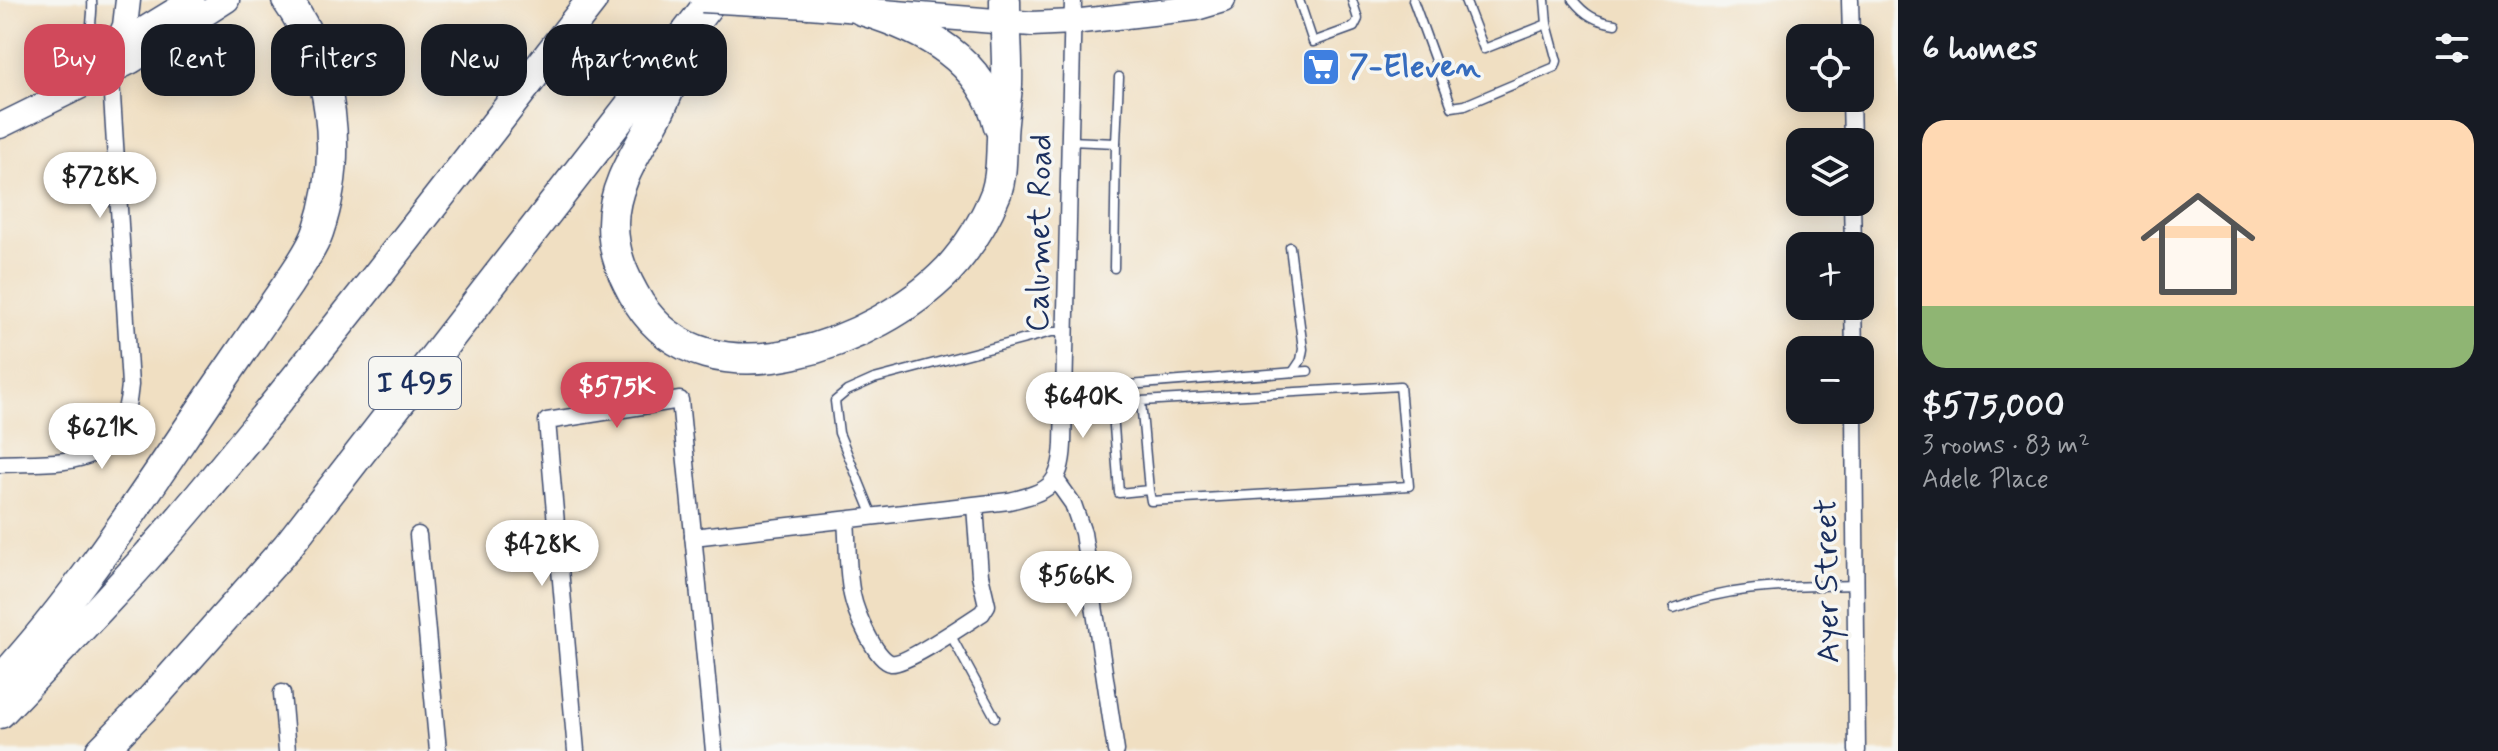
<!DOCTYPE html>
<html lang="en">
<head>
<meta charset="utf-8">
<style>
	:root { --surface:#171b24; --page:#20242c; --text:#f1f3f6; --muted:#9ea1a6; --accent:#d1495b }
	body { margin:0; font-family:Mynerve,sans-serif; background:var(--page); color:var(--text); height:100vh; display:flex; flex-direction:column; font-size:30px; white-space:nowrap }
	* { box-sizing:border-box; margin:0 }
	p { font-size:26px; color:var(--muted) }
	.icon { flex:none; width:44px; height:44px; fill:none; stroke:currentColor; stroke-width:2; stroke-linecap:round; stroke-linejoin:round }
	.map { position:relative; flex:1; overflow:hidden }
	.sheet { display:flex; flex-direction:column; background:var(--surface); width:600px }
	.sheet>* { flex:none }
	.guide { position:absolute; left:24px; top:24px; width:760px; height:72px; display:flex; gap:16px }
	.buttons { position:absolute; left:1786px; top:24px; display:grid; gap:16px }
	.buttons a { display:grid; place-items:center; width:88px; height:88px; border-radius:16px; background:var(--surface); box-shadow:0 4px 20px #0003; font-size:40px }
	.price { position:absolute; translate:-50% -68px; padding:0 18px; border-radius:28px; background:#fff; color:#222; font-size:26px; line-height:52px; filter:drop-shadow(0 2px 4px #0008) }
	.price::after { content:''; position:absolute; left:50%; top:48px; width:24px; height:18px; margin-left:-12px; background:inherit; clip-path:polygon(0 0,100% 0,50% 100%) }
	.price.selected { background:var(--accent); color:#fff }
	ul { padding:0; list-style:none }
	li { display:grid; align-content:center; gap:16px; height:424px; padding:0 24px }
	li span { display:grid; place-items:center; height:248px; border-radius:24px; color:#555 }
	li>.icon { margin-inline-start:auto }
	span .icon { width:144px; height:144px; fill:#fffc; stroke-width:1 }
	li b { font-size:34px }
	h2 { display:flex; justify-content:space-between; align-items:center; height:96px; padding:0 24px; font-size:34px }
	.pill { padding:0 28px; border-radius:24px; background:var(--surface); box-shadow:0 4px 20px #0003; font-size:28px; line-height:72px }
	.pill.selected { background:var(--accent); color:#fff }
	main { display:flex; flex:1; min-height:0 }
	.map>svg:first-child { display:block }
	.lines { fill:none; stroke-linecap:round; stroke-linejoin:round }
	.lane-casing { stroke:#3b496d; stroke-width:11 }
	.street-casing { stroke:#3b496d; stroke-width:19 }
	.secondary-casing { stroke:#3b496d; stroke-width:27 }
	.highway-casing { stroke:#3b496d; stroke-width:33 }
	.lane { stroke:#fff; stroke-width:8 }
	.street { stroke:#fff; stroke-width:16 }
	.secondary { stroke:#fff; stroke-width:24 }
	.highway { stroke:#fff; stroke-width:30 }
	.secondary-bridge-casing { stroke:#3b496d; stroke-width:27; stroke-linecap:butt }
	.secondary-bridge { stroke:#fff; stroke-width:24 }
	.labels { text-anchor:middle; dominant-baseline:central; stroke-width:7; stroke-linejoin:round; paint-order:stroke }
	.shield { fill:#f6f6f2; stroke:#5d6b8a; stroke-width:2 }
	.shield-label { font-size:30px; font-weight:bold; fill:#1b2f5e }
	.shop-label { font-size:32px; font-weight:bold; fill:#366cbe; stroke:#f6f6f2; text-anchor:start }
	.street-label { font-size:32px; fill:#1b2f5e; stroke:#f6f6f2 }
</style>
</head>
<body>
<main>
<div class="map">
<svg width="1898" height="751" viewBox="0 0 1898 751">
	<rect width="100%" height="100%" fill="#f6f6f2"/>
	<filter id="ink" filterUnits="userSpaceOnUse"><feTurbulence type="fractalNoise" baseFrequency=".0125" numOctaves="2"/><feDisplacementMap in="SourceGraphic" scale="16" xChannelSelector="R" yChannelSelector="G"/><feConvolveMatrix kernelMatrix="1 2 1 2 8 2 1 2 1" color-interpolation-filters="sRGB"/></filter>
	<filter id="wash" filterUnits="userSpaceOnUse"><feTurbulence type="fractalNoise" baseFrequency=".006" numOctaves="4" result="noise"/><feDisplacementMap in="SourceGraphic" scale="32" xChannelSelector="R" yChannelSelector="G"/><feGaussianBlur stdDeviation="1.8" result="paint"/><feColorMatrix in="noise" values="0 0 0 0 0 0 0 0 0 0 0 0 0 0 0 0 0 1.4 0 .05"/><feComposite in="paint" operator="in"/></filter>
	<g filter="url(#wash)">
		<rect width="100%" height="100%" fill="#f0dfc2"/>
	</g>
	<g filter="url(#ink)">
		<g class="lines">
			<g class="lane-casing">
				<g id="lane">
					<path d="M 92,0 C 94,23 84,36 98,56"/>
					<path d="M 1299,0 L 1313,42 L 1354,27 L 1358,19 L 1352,0"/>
					<path d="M 1413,0 L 1452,107 L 1465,105 L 1555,67 L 1557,61 L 1547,24"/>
					<path d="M 1465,0 L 1484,49 L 1547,24 L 1545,0"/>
					<path d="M 1573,0 C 1585,15 1596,21 1615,24"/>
					<path d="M 1070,141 L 1116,143 L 1119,77"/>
					<path d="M 1290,247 L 1303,349 L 1301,360 L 1293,372"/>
					<path d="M 1114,268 L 1116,143"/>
					<path d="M 1111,386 L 1119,493 L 1149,490 L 1141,401 L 1400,386 L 1409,486 L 1151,501 L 1149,490"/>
					<path d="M 1065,390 L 1308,371"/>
					<path d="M 873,516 L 839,433 L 835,401 L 847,391 L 874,379 L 1052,332 L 1066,332"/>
					<path d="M 1674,608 C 1734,584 1792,587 1856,585"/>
					<path d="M 950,634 L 995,717"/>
				</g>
			</g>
			<g class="street-casing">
				<g id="street">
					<path d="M 1850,0 L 1851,38"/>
					<path d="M 1851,98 L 1852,142"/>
					<path d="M 1852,202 L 1853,246"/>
					<path d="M 1853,306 L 1854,350"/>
					<path d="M 1854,410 L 1857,751"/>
					<path d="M 0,464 C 67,461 123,471 130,385 L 110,64"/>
					<path d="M 1056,480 L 1073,504 L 1083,533 L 1116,751"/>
					<path d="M 846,520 C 848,544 847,571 852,595 C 855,610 875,660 891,663 C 904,666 968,622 982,613 L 987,605 L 980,575 L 975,506"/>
					<path d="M 418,535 L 438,751"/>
					<path d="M 693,537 L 1009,501 C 1048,492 1061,486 1063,444 L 1073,0"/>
					<path d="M 282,693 L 287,751"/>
					<path d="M 576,751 L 547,421 L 680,400 L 714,751"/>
				</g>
			</g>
			<g class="secondary-casing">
				<g id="secondary">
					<path d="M 809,6 L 1032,24 L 1073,22 L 1196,8 L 1223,0"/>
					<path d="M 115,48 L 125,26 L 128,0"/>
					<path d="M 71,74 L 192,0"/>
					<path d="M 0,126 L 132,61 L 227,0"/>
				</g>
			</g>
			<g class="highway-casing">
				<g id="highway">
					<path d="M 862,10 C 924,29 983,59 999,126"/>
					<path d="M 685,52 C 676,72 668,93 658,113 C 640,148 613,183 613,224 C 613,254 624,278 639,303 C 707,410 879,342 948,270 C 968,248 985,221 996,193 C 1002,175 1001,158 1002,139 C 1002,121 1006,103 1007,85 C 1008,57 1005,28 1005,0"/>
					<path d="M 0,681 C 86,588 154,478 226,374 C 247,344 267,314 288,284 C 298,268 312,250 318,232 C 344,156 334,66 287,0"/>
					<path d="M 0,713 C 67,643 135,573 197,499 C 333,336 462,167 592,0"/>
					<path d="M 101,751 L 151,700 L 287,547 L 712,0"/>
				</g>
			</g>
			<use href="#lane" class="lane"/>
			<use href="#street" class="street"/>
			<use href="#secondary" class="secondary"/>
			<use href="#highway" class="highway"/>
			<g class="secondary-bridge-casing">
				<path id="secondary-bridge" d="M 702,0 L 809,6"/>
			</g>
			<use href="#secondary-bridge" class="secondary-bridge"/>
		</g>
	</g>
	<defs>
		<g id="supermarket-square" transform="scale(2)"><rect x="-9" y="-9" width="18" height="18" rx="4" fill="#3f7fe0" stroke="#f6f6f2"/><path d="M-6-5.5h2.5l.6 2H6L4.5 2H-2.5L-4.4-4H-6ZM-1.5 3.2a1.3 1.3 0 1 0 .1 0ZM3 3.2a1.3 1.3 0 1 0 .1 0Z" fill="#fff"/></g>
	</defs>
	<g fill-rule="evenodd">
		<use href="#supermarket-square" x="1321" y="67"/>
	</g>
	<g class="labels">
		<rect class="shield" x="369" y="357" width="92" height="52" rx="6"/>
		<g class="shield-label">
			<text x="415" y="383">I 495</text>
		</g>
		<g class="shop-label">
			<text x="1349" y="67">7-Eleven</text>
		</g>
		<g class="street-label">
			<text transform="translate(1040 233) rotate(-89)">Calumet Road</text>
			<text transform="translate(1828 581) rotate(-91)">Ayer Street</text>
		</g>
	</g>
</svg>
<div class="buttons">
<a><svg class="icon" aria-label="locate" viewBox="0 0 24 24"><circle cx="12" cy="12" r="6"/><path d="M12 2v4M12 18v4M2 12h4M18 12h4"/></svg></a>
<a><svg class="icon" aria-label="layers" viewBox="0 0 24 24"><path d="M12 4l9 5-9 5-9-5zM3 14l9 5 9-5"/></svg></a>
<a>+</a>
<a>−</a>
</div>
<b class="price" style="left:100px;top:220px">$728K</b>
<b class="price selected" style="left:617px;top:430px">$575K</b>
<b class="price" style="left:1083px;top:440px">$640K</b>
<b class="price" style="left:102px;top:471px">$621K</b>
<b class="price" style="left:542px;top:588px">$428K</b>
<b class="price" style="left:1076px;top:619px">$566K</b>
<div class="guide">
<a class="pill selected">Buy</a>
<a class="pill">Rent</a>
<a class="pill">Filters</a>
<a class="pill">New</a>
<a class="pill">Apartment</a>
</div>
</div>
<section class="sheet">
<h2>6 homes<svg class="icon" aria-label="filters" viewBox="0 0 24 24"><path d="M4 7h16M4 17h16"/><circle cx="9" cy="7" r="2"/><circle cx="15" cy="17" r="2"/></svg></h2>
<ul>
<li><span style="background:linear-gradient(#ffd9b3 75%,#8fb573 0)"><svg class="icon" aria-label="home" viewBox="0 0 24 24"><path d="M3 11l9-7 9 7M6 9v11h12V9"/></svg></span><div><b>$575,000</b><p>3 rooms · 83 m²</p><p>Adele Place</p></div></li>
</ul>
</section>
</main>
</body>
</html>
